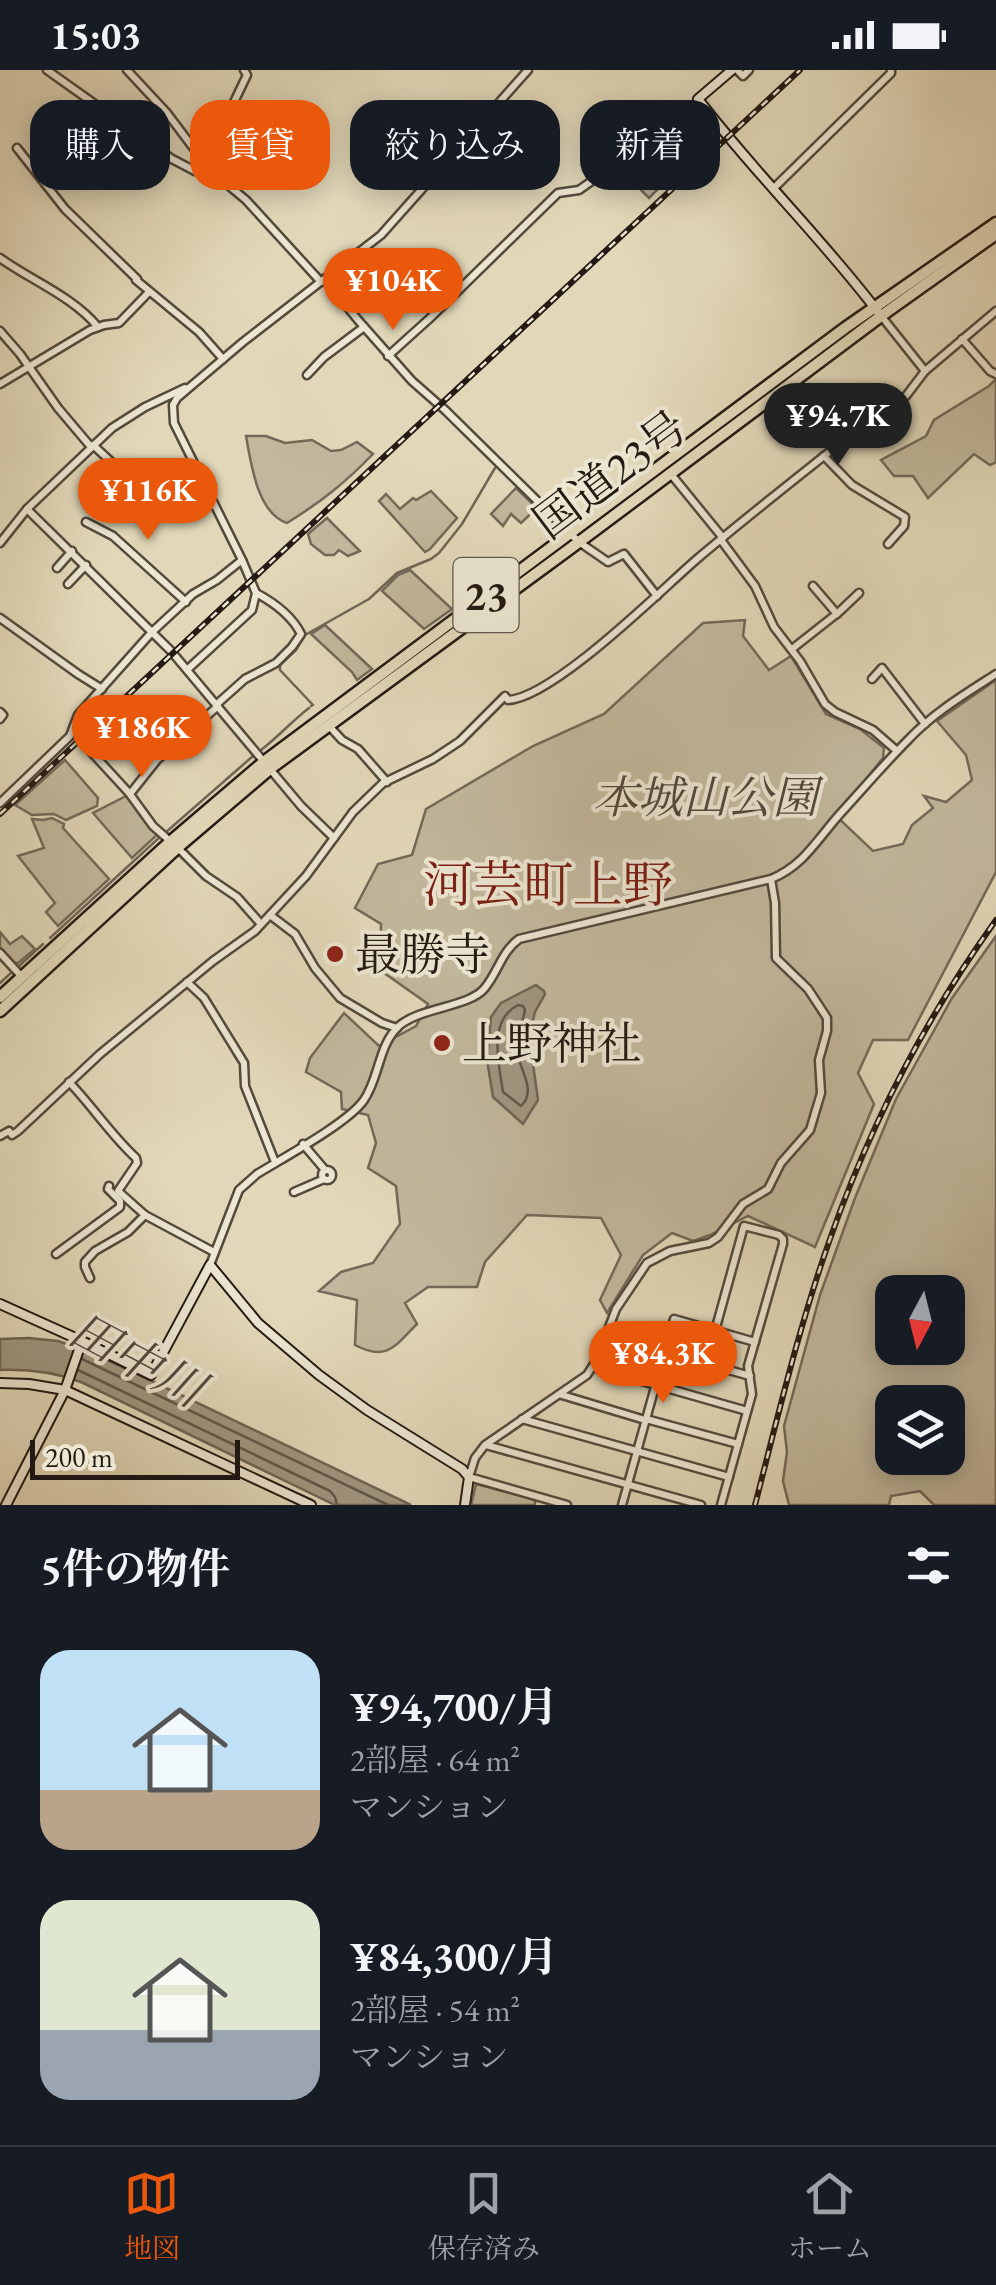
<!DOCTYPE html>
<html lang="ja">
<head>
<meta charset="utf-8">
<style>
	:root { --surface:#171b24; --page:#20242c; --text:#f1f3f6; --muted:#9ea1a6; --line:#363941; --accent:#ea580c }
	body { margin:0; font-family:"EB Garamond","Noto Serif JP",serif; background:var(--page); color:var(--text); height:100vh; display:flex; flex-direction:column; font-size:38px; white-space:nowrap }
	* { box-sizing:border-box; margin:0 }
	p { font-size:32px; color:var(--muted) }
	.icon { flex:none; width:55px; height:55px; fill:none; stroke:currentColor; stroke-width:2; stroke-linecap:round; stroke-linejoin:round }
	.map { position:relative; height:1435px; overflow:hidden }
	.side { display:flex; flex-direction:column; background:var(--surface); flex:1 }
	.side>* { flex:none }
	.top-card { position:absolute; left:30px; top:30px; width:938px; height:90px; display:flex; gap:20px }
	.needle { width:65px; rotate:187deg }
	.controls { position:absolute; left:875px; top:1205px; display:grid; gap:20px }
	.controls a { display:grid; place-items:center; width:90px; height:90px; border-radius:20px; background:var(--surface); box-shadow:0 5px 25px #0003; font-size:50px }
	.scale { position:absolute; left:30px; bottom:25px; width:210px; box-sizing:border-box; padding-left:10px; border:5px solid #241a13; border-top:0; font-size:28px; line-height:35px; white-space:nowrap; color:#241a13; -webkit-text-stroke:8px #ece6d2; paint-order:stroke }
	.price { position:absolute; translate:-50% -85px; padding:0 22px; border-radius:35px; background:var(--accent); color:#fff; font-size:32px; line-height:65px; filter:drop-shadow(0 2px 5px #0008) }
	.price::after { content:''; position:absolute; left:50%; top:60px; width:30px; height:22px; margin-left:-15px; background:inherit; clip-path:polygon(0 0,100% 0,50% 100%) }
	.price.on { background:#222; color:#fff }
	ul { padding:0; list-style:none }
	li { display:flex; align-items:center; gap:30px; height:250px; padding:0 40px }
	li span { display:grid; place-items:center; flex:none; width:280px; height:200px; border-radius:30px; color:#555 }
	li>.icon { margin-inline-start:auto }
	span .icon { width:120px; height:120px; fill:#fffc; stroke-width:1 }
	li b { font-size:42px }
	h2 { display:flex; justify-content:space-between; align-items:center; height:120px; padding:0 40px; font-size:42px }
	.tag { padding:0 35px; border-radius:30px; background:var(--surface); box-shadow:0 5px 25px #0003; font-size:35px; line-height:90px }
	.tag.on { background:var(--accent); color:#fff }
	.status { display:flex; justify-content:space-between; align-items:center; height:70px; padding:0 50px; background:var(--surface); direction:ltr }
	.status svg { height:28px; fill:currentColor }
	.dock { display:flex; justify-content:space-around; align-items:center; height:140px; border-top:2px solid var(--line); background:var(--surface); font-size:28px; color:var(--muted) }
	.dock a { display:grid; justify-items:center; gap:5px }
	.dock .on { color:var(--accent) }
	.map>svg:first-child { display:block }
	.green { fill:#c2b89d; stroke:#736958; stroke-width:2.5; fill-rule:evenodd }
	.water { fill:#a19781; stroke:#6f6555; stroke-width:2.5 }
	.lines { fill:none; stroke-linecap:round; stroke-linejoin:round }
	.shore { stroke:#62584a; stroke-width:2.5 }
	.stream { stroke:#6f6555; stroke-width:2.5 }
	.street-casing { stroke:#544a3c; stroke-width:11 }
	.secondary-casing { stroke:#241a13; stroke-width:12 }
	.highway-casing { stroke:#241a13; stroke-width:15 }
	.street { stroke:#ece6d2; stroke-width:6 }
	.secondary { stroke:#ece6d2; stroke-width:8 }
	.highway { stroke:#e2d8b9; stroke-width:10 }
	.rail-casing { stroke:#241a13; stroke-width:6 }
	.rail { stroke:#ece6d2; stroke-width:2.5; stroke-dasharray:8; stroke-linecap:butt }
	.poi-dot { fill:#8f2418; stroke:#ece6d2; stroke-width:4 }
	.labels { text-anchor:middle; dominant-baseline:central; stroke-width:8; stroke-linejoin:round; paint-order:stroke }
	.shield { fill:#ece6d2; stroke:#60574c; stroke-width:2.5 }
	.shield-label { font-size:42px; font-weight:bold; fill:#241a13 }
	.street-label { font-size:45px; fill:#241a13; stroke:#ece6d2 }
	.park-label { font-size:45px; font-style:italic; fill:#53493c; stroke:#ece6d2 }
	.poi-label { font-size:45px; fill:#241a13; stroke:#ece6d2; text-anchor:start }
	.water-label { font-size:48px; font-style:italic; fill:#564c3f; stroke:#ece6d2 }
	.quarter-label { font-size:50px; fill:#7a1f14; stroke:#ece6d2 }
</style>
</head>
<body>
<div class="status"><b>15:03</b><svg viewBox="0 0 49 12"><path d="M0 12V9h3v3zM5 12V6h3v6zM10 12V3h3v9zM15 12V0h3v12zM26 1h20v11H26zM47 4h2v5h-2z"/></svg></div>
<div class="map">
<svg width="996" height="1435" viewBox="0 0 996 1435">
	<rect width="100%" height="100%" fill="#e2d8b9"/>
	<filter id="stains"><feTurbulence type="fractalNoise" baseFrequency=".002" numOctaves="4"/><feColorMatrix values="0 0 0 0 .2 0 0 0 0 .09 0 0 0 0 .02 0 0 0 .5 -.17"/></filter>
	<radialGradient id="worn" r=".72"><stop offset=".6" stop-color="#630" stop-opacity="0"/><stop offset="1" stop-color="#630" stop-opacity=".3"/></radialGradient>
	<g class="green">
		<path d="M 648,91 C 659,93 664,97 669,108 L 649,128 L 623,102 L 639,92 Z"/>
		<path d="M 996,309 L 996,392 L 990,395 L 974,384 L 928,428 L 913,406 L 894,406 L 881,390 L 926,366 L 934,350 L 989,316 Z"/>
		<path d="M 246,366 L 266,366 L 285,373 L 312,370 L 331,381 L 341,380 L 357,372 L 373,384 C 345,413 321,432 287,453 C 257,443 251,393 246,366 Z"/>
		<path d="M 516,418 L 537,438 L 521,453 L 511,444 L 503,456 L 491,444 Z"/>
		<path d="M 431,421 L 457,448 L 430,479 L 425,482 L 379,431 L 386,424 L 400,439 L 413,428 L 416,430 Z"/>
		<path d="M 327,448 L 360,481 L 348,486 L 339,480 L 334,485 L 325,485 L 311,474 L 308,464 Z"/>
		<path d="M 410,500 L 452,539 L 424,559 L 382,521 L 398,505 Z"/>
		<path d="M 745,550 L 743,566 L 769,600 L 791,586 L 826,644 L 860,659 L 884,678 L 883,688 L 836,746 L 873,781 L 903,774 L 912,755 L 933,738 L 924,726 L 946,732 L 972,710 L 966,685 L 937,651 L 996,610 L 996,802 L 908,970 L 873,970 L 858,1003 L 874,1034 L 815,1177 L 748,1146 L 710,1165 L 693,1171 L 672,1163 L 643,1185 L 607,1243 L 600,1230 L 621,1185 L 601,1148 L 527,1145 L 485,1192 L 477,1217 L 428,1217 L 405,1233 L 417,1254 C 395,1276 387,1292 355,1275 L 357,1230 L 319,1221 L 341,1202 L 373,1193 L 400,1154 L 396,1116 L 368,1098 L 376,1073 L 368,1045 L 342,1039 L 341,1022 L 306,1002 L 310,988 L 344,943 L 379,976 L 416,956 L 428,934 L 380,900 L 381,854 L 355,838 L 378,794 L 412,785 L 426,739 L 533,676 L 604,644 L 703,553 Z"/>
		<path d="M 325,555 L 372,599 L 357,610 L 352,602 L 311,564 Z"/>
		<path d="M 65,690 L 98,728 L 97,736 L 66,750 L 54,744 L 32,745 L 15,735 Z"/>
		<path d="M 128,725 L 159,763 L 132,788 L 93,743 Z"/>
		<path d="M 52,748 L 64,754 L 63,758 L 109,809 L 58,856 L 46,842 L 55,833 L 18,786 L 44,778 L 32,749 L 43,750 Z"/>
		<path d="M 0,862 L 10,874 L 22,866 L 35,879 L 18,893 L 15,893 L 0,877 Z"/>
		<path d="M 996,866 L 996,1435 L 934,1435 L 920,1421 L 891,1426 L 889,1435 L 789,1435 L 783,1411 L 787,1382 L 784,1356 L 820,1225 L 855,1128 L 896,1029 L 952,928 ZM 892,1222 L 948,1222 L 948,1278 L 892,1278 ZM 892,1332 L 948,1332 L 948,1388 L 892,1388 Z"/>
		<path d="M 610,1266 L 642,1278 L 617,1290 L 599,1292 Z"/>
		<path d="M 476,1414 L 535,1429 L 535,1435 L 471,1435 Z"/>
	</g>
	<g class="water">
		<path d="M 536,915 L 544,921 L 545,924 L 535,942 L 526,980 L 533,994 L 538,1030 L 523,1054 L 493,1027 L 487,990 L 491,947 L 501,933 Z"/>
		<path d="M 29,1268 L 58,1271 L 95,1284 L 411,1435 L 335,1435 L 81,1312 C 54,1302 29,1299 0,1300 L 0,1269 Z"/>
	</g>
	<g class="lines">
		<g class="shore">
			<path d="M 518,935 L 523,936 L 525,940 C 523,951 515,973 517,982 C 520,1000 537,1021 521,1036 L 503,1022 C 499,994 487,951 518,935 Z"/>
			<path d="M 82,1289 L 388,1435"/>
			<path d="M 78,1300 L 330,1421 L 335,1427 L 337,1435"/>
		</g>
		<g class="stream">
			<path d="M 311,636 L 313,635 L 280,600 L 280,595 L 296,580 L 305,565 L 369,529 L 397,503 L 431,489 L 439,483 L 462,454 L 495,398"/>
			<path d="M 261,680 C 278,667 292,651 309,638"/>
			<path d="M 165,763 L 253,686"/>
			<path d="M 50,868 L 161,766"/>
			<path d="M 19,896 L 43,874"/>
			<path d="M 0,913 L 12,902"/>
		</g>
		<g class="street-casing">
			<g id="street">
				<path d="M 47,0 L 172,89 L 195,101 L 210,100"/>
				<path d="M 127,0 L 167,43 L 210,100 L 246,130 L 321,212"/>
				<path d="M 737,0 L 743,6 L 749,0"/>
				<path d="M 17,78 L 65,139 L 137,209"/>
				<path d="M 204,90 L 213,76 L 247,5 L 244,0"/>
				<path d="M 774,118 L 891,3 L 891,0"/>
				<path d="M 0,188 C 32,211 72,226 98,257"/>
				<path d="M 325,209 L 358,250 L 412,311 L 445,340 L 579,472 L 608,492 L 624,484 L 657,526"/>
				<path d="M 136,210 L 199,262 L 223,289"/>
				<path d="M 882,247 L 925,301"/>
				<path d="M 0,261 L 20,284 L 58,338 L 91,377"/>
				<path d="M 962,269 L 990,301 L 996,304"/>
				<path d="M 388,286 L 429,249 L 558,123 L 579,120 L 596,108"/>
				<path d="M 307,305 L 324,287 L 364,257"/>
				<path d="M 0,314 L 90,260 L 104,255 L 119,253 L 149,222"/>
				<path d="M 93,375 L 134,413"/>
				<path d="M 824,386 L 852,415 L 905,447 L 904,456 L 888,474"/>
				<path d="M 670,403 L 723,468"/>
				<path d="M 27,439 L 171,581 L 301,736 L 334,768"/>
				<path d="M 86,452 L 113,466 L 186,532"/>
				<path d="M 721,470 L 755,516 L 774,557 L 800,591 L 825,634 L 835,642 L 873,660 L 897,681"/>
				<path d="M 0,473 L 27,439 L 112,358 L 145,337 L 185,318"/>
				<path d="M 57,498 L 72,481"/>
				<path d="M 68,514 L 86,495"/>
				<path d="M 813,516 L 837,544"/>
				<path d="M 0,548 L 78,604 L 102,619"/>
				<path d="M 792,579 L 839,542 L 859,523"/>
				<path d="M 188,599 L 252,540 L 256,523 L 242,490"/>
				<path d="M 872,609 L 882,598 L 925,654"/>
				<path d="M 217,634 L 245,609 L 276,593 L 292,577 L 301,564 C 292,546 273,532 256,523"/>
				<path d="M 0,642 L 3,645 L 0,649"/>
				<path d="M 329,656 L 342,670 L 358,679 L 387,712"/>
				<path d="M 84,674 L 129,723 L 153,756 L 170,771"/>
				<path d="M 130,724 L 157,690 L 218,636"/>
				<path d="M 0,733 L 70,666 L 78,645 L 152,562 L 193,524 L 217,510 L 242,490 L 174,353 L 173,335 L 177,328 L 243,272 L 381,165 L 528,0"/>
				<path d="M 178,778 L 206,806 L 237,827 L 261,854"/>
				<path d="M 270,845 L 295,864 L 315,898 L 340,928 L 382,953 L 397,958"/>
				<path d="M 0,883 L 21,906"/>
				<path d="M 187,912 L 204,928 L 244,993 L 245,1016 L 275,1092"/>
				<path d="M 69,1012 C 93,1037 111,1065 136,1088 L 137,1093 L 118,1121 L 145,1145 L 214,1182"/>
				<path d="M 0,1066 L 9,1061 L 12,1065 L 18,1061 L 100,984 L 213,891 L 255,861 L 306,806 L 353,742 L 383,713 L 433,689 L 460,671 L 505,626 L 508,630 C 553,628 660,521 697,489 C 748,446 800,405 852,364 L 857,363 L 872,354 L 906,326 L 925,301 L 996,241"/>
				<path d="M 303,1074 L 325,1100"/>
				<circle cx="327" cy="1105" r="5"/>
				<path d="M 294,1122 L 324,1109"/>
				<path d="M 56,1184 L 120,1137 L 120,1131 L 108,1119 L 109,1116"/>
				<path d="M 210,1195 L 239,1120 L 257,1104 C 283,1088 348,1053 364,1030 C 380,1007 378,974 400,955 C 423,937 468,937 484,919 C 498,903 501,882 519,869 L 771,809 C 803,796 817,770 839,745 C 862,720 884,694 908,670 C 933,643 965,624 996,604"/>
				<path d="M 90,1208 L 85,1197 L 85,1192 L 95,1181 L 128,1162 L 145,1145"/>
				<path d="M 715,1261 L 744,1156 L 779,1165 L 783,1169 L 783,1174 L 748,1296 L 752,1324 L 721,1435"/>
				<path d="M 665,1282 L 750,1306"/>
				<path d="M 593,1297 L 747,1341"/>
				<path d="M 562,1325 L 645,1350"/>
				<path d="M 522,1349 L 729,1407"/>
				<path d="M 646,1349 L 738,1374"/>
				<path d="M 486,1375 L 701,1435"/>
				<path d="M 567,1435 L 469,1407 L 475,1388 L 485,1375 L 587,1305 L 596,1291 L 616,1239 L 647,1193 L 670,1181 L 709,1173 L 718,1167 L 743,1134 L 768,1119 L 781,1093 L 810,1060 L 821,1023 L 819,990 L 827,961 L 827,948 L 808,919 L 776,888 L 775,833 L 771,809"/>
				<path d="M 622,1435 L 674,1249 L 755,1272"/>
			</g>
		</g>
		<g class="secondary-casing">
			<g id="secondary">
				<path d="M 732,0 L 698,29 C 755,104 824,170 881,246"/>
				<path d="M 0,1234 L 82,1271 L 65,1320 L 311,1435"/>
				<path d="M 82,1271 L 151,1305 L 210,1195 L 258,1253 L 319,1305 L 367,1340 L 462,1399 L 469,1407 L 465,1435"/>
				<path d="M 0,1313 L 29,1314 L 65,1320 L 6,1435"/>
			</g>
		</g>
		<g class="highway-casing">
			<g id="highway">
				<path d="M 0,927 L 170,772 L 265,691 L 845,258 L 996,153"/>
				<path d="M 0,941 L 177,778 L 271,698 L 579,472 L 881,246 L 996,164"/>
			</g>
		</g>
		<use href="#street" class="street"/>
		<use href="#secondary" class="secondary"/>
		<use href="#highway" class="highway"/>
		<g class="rail-casing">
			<g id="rail">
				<path d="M 0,744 L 800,0"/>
				<path d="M 755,1435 C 778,1346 799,1256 830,1169 C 870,1055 925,949 996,850"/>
			</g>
		</g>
		<use href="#rail" class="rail"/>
	</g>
	<g class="poi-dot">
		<circle cx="335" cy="884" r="10"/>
		<circle cx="442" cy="973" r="10"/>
	</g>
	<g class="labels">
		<rect class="shield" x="453.5" y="488" width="65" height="74" rx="8"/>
		<g class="shield-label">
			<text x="486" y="525">23</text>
		</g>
		<g class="street-label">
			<text transform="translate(610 404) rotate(-37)">国道23号</text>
		</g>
		<g class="park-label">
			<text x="705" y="727">本城山公園</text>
		</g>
		<g class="poi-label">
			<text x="355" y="884">最勝寺</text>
			<text x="462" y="973">上野神社</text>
		</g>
		<g class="water-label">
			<text transform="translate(137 1289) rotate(28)">田中川</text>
		</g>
		<g class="quarter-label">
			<text x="548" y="814">河芸町上野</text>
		</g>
	</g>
	<rect width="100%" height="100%" filter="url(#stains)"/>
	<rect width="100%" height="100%" fill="url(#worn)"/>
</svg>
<div class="controls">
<a><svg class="needle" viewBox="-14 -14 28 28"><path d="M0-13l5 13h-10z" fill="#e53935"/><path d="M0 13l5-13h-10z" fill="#9ea1a6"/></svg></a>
<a><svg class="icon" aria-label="layers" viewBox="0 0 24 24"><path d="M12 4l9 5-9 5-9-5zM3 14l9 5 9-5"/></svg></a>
</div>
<div class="scale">200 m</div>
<b class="price" style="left:393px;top:263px">¥104K</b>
<b class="price on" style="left:838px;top:398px">¥94.7K</b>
<b class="price" style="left:148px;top:473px">¥116K</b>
<b class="price" style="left:142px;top:710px">¥186K</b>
<b class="price" style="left:663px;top:1336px">¥84.3K</b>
<div class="top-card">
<a class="tag">購入</a>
<a class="tag on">賃貸</a>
<a class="tag">絞り込み</a>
<a class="tag">新着</a>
</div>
</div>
<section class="side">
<h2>5件の物件<svg class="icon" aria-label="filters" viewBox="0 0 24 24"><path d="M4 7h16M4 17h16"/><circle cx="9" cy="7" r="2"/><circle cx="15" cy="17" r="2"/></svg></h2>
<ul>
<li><span style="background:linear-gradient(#bfe0f5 70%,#b9a48a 0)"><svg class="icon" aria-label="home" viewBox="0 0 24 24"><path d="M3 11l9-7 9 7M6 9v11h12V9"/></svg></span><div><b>¥94,700/月</b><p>2部屋 · 64 m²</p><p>マンション</p></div></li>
<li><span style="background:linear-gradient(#dfe7d0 65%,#9aa5b1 0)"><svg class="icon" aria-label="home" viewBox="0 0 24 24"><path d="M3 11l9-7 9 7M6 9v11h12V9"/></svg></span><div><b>¥84,300/月</b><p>2部屋 · 54 m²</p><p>マンション</p></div></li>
</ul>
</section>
<nav class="dock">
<a class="on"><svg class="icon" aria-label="map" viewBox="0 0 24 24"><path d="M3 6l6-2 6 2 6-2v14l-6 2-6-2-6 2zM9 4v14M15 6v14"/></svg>地図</a>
<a><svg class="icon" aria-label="saved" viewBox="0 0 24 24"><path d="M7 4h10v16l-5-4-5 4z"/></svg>保存済み</a>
<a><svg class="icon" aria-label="home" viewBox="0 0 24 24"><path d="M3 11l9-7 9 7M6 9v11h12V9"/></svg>ホーム</a>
</nav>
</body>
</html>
